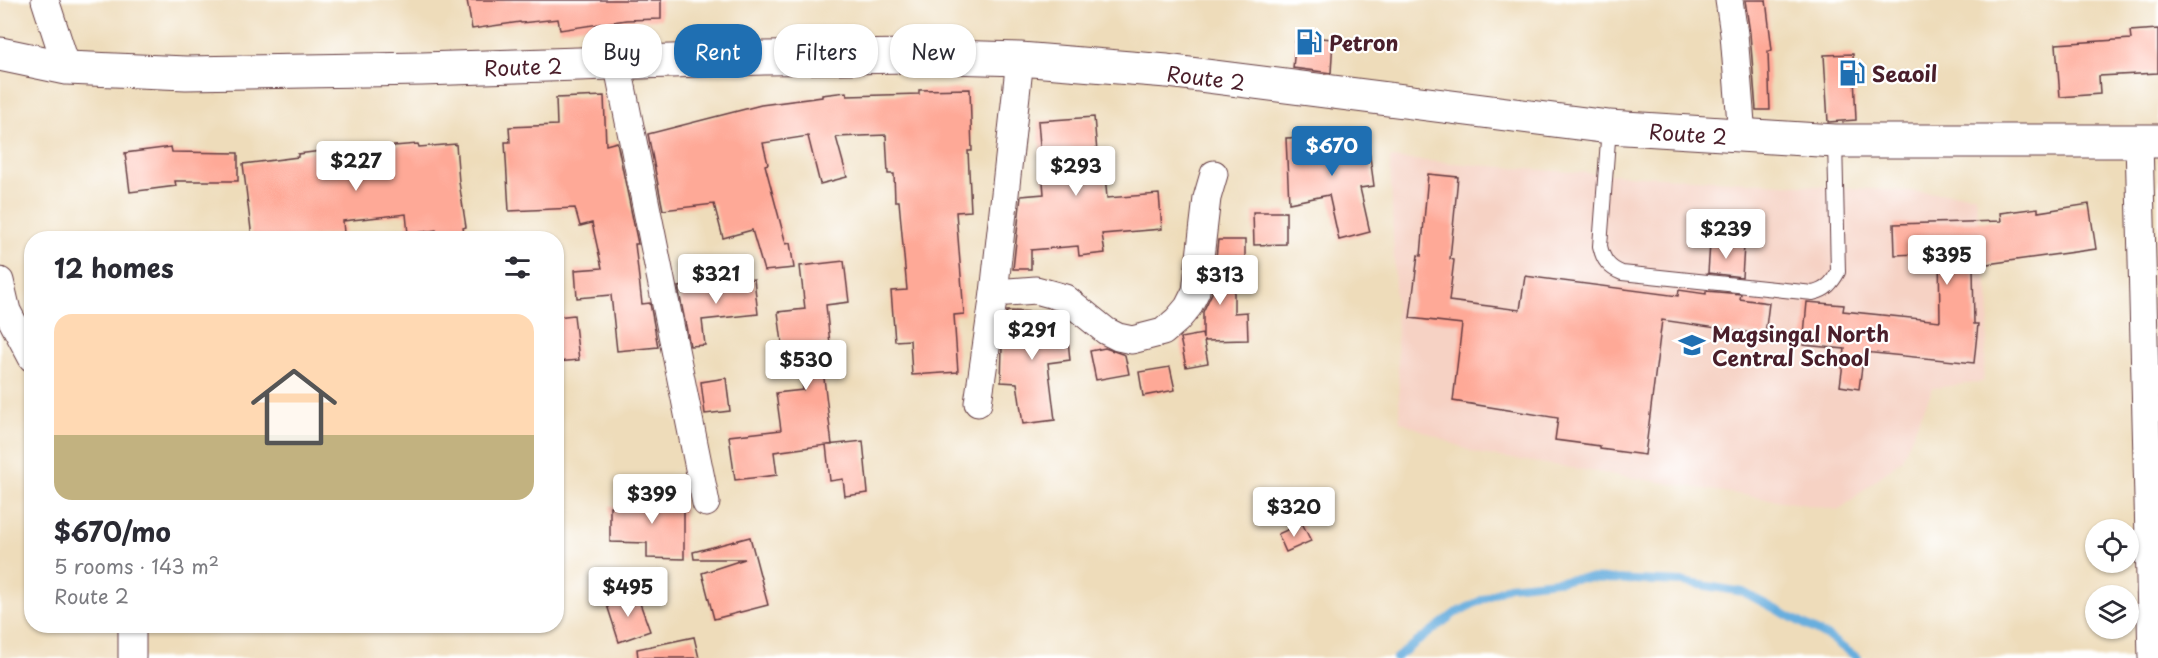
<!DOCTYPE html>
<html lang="en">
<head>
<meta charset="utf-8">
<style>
	:root { --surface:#fff; --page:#f7f7f7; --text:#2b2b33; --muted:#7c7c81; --accent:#1f6fb2 }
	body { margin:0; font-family:"Playpen Sans",sans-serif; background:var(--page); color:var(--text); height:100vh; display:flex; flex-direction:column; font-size:22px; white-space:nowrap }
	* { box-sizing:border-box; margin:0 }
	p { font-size:20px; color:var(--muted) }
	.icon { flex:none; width:33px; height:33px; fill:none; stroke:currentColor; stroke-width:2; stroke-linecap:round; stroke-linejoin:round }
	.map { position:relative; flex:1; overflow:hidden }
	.side { position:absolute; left:24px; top:231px; width:540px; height:402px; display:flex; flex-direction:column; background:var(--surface); border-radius:24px; box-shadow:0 2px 4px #0004 }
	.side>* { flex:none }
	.guide { position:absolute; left:582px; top:24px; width:570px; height:54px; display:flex; gap:12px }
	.controls { position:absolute; left:2085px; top:519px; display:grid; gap:12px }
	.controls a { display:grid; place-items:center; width:54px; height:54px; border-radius:50%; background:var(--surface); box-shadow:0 2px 4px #0004; font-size:30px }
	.price { position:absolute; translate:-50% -51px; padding:0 14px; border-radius:6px; background:#fff; color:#222; font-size:20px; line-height:39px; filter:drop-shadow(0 2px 3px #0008) }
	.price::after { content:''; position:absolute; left:50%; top:36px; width:18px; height:14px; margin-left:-9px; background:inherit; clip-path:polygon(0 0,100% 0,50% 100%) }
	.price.active { background:var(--accent); color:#fff }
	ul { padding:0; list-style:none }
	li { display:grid; align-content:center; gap:12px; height:318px; padding:0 30px }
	li span { display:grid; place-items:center; height:186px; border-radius:18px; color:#555 }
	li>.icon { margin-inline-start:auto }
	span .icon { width:108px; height:108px; fill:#fffc; stroke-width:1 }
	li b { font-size:26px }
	h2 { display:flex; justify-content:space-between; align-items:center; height:72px; padding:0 30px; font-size:26px }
	.chip { padding:0 21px; border-radius:24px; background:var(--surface); box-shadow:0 2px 4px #0004; font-size:21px; line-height:54px }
	.chip.active { background:var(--accent); color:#fff }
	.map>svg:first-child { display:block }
	.built { fill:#f6d2c4 }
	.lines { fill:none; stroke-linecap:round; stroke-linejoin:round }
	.stream { stroke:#68aede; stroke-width:8 }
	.building { fill:#fea997 }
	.service-casing { stroke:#633b40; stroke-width:16 }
	.minor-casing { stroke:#633b40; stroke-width:29 }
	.trunk-casing { stroke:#633b40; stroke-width:35 }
	.service { stroke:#fff; stroke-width:14 }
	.minor { stroke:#fff; stroke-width:27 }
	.trunk { stroke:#fff; stroke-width:33 }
	.labels { text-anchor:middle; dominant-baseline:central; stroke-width:4.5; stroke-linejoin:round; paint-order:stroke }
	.poi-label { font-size:21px; font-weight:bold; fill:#4a1f2b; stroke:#fff; text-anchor:start }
	.street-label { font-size:21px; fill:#4a1f2b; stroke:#fff }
</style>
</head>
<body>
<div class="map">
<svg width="2158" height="658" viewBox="0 0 2158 658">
	<rect width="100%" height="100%" fill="#fff"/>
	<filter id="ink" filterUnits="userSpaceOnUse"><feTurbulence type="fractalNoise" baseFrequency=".0167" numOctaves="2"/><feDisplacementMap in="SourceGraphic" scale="12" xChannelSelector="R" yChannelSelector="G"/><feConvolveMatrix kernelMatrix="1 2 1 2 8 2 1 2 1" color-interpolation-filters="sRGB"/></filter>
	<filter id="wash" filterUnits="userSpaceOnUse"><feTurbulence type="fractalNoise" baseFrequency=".008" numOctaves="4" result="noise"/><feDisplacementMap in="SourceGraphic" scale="24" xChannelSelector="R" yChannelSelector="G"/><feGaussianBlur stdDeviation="1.35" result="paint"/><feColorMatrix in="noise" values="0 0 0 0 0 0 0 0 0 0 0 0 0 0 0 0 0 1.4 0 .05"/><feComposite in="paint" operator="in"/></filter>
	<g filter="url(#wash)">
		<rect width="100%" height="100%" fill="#eedcba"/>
		<path class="built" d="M 1390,158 L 1555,171 L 1975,195 L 1990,308 L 1983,382 L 1933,388 L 1902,459 L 1839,510 L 1475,453 L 1400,421 Z"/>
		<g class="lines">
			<path class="stream" d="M 1396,658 L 1454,614 L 1509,586 L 1584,578 L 1683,582 L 1743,592 L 1828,637 L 1858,658"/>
		</g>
		<g id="blocks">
			<g class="building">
				<path d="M 467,0 L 661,0 L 661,19 L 626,20 L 560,30 L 558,19 L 521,23 L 520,22 L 472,29 Z"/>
				<path d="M 1745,0 L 1766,0 L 1772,50 L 1768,51 L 1770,110 L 1756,110 L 1750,33 Z"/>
				<path d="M 2158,29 L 2158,73 L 2099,76 L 2100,94 L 2060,97 L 2056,44 L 2131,39 L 2130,31 Z"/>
				<path d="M 1296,36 L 1333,39 L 1331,73 L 1293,68 Z"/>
				<path d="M 1853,54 L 1856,120 L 1828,122 L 1824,55 Z"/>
				<path d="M 970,89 L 972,151 L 968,151 L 971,211 L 956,212 L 964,314 L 954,315 L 958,372 L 912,375 L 910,340 L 895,341 L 891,291 L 907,290 L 899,201 L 895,201 L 894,174 L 888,174 L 886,135 L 836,137 L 847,177 L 820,184 L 808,136 L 763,143 L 768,164 L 765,165 L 786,244 L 790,243 L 794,268 L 764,271 L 752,230 L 723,238 L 714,204 L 663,210 L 648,134 L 761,105 L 822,97 L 822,95 L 846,92 L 847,96 L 919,94 L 919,90 Z"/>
				<path d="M 604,96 L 606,145 L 617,142 L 638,244 L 635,244 L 642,304 L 650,303 L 658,347 L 617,351 L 611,295 L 577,298 L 575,270 L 602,268 L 592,223 L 580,226 L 575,208 L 509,211 L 505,142 L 510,142 L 509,127 L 557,125 L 556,98 Z"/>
				<path d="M 1094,117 L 1098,164 L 1104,163 L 1107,198 L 1159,194 L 1162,229 L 1102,234 L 1105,253 L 1079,256 L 1078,246 L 1031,250 L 1031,269 L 1013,269 L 1021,196 L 1044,194 L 1038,121 Z"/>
				<path d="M 1367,135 L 1374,186 L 1360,188 L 1370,232 L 1339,240 L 1329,195 L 1289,203 L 1286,138 Z"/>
				<path d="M 418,144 L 419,147 L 456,144 L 459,182 L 466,227 L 463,228 L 465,238 L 439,238 L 436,230 L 408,234 L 406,214 L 343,221 L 344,233 L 296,238 L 252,238 L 243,164 L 298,157 L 298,154 L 321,151 L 322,160 L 383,153 L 382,147 Z"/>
				<path d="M 171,147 L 172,152 L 238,153 L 238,181 L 175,181 L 176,186 L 130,192 L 125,153 Z"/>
				<path d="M 1428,174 L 1458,177 L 1450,259 L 1454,260 L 1449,301 L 1520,310 L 1525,276 L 1678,296 L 1679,290 L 1706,294 L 1706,291 L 1741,294 L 1740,299 L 1769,303 L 1765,335 L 1662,320 L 1645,455 L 1600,449 L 1600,446 L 1555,440 L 1558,418 L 1453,401 L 1462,324 L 1410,318 L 1418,255 L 1421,256 Z"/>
				<path d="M 2089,204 L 2096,249 L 1973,266 L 1974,324 L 1978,324 L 1974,363 L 1864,352 L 1859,389 L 1840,386 L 1845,349 L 1803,345 L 1807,302 L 1844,305 L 1843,311 L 1940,321 L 1939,253 L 1895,255 L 1894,224 L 2001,221 L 2000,213 L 2038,208 L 2038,212 Z"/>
				<path d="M 1253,212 L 1286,212 L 1286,244 L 1254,245 Z"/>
				<path d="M 1218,240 L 1245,240 L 1245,270 L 1234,270 L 1234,313 L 1247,312 L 1248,340 L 1204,341 L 1208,363 L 1186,367 L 1180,338 L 1202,334 L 1203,339 L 1203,312 L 1212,293 Z"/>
				<path d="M 1710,243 L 1744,246 L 1742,277 L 1708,273 Z"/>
				<path d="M 844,261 L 849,302 L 826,305 L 830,344 L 820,345 L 832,445 L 827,445 L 863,441 L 868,493 L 845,496 L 843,479 L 830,481 L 826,445 L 774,452 L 777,475 L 735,480 L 729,436 L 781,430 L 776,393 L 803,390 L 797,348 L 783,350 L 778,312 L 805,309 L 800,266 Z"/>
				<path d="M 754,279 L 758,314 L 702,320 L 705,345 L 690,346 L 678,287 Z"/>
				<path d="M 1007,311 L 1035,312 L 1035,316 L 1056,313 L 1060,341 L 1068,340 L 1070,360 L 1048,363 L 1055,420 L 1023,424 L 1017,383 L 1001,382 L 1002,347 Z"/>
				<path d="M 574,315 L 579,360 L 556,362 L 556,317 Z"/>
				<path d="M 1105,348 L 1125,355 L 1129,374 L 1096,380 L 1090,351 Z"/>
				<path d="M 1170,367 L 1175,390 L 1143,396 L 1139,372 Z"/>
				<path d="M 726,378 L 730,411 L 705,414 L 701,382 Z"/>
				<path d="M 647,492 L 684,492 L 684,559 L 647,558 L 647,543 L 610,542 L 610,506 L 647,506 Z"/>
				<path d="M 1302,523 L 1311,541 L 1286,552 L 1278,534 Z"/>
				<path d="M 750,537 L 768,605 L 714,619 L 702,573 L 745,559 L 694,559 L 693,552 Z"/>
				<path d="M 637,595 L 650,631 L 619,642 L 607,605 Z"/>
				<path d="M 694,637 L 699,658 L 638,658 L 637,649 Z"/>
			</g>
		</g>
	</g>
	<g filter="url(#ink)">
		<use href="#blocks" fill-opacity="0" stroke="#633b40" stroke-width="1.5"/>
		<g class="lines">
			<g class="service-casing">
				<path id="service" d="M 1609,127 L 1600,246 C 1603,260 1609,268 1622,273 L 1813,293 C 1826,290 1832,283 1838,272 L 1835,141"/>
			</g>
			<g class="minor-casing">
				<g id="minor">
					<path d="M 45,0 L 67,68"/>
					<path d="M 1729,0 L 1734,34 L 1742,136"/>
					<path d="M 617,62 L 706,503"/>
					<path d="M 2139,141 L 2152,658"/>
					<path d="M 0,281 L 7,311 L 32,358"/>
					<path d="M 994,293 L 1036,290 L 1065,298 L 1106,331 L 1118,337 L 1132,340 L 1163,332 L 1177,320 L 1188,307 L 1196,291 L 1207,198 L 1214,174"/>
					<path d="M 978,403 L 994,293 L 1020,59"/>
					<path d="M 132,626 L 132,658"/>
				</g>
			</g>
			<g class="trunk-casing">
				<path id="trunk" d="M 0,54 L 67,68 L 186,73 L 422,69 L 764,58 L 913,56 L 1020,59 L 1167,71 L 1609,127 L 1835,141 L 2158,141"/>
			</g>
			<use href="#service" class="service"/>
			<use href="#minor" class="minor"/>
			<use href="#trunk" class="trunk"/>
		</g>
	</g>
	<defs>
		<g id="fuel-bare" transform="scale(2.07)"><path d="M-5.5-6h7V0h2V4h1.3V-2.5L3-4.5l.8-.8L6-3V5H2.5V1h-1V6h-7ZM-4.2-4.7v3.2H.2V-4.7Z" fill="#1f6fb2" stroke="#fff" stroke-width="2.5" paint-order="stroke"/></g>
		<g id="school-bare" transform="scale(2.07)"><path d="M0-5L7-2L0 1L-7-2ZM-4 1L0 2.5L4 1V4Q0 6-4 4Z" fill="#1f6fb2" stroke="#fff" stroke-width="2.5" paint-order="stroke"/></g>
	</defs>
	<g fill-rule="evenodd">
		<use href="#fuel-bare" x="1309" y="42"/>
		<use href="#fuel-bare" x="1852" y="73"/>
		<use href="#school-bare" x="1692" y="345"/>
	</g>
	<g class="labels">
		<g class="poi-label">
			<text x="1329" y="42">Petron</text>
			<text x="1872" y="73">Seaoil</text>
			<text x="1712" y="333">Magsingal North<tspan x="1712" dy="24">Central School</tspan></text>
		</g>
		<g class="street-label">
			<text transform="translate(523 66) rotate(-2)">Route 2</text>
			<text transform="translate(1206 77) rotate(7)">Route 2</text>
			<text transform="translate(1688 133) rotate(4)">Route 2</text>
		</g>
	</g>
</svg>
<div class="controls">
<a><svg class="icon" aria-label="locate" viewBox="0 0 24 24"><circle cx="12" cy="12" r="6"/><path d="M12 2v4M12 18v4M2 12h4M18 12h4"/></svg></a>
<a><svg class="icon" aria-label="layers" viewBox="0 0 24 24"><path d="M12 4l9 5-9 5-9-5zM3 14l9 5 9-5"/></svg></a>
</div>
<b class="price active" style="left:1332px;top:177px">$670</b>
<b class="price" style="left:356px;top:192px">$227</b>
<b class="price" style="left:1076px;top:197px">$293</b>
<b class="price" style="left:1726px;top:260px">$239</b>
<b class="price" style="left:1947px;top:286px">$395</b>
<b class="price" style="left:716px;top:305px">$321</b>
<b class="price" style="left:1220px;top:306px">$313</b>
<b class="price" style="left:1032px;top:361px">$291</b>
<b class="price" style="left:806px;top:391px">$530</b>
<b class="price" style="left:652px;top:525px">$399</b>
<b class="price" style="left:1294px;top:538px">$320</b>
<b class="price" style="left:628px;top:618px">$495</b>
<div class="guide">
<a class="chip">Buy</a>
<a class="chip active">Rent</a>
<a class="chip">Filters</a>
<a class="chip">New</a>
</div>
<section class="side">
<h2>12 homes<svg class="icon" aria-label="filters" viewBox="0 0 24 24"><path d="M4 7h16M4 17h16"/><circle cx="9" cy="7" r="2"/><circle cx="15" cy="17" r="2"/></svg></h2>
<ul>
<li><span style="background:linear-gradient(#ffd9b3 65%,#c2b280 0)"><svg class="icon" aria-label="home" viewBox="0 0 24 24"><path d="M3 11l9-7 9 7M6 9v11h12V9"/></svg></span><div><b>$670/mo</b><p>5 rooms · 143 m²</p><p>Route 2</p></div></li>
</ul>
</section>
</div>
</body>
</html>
